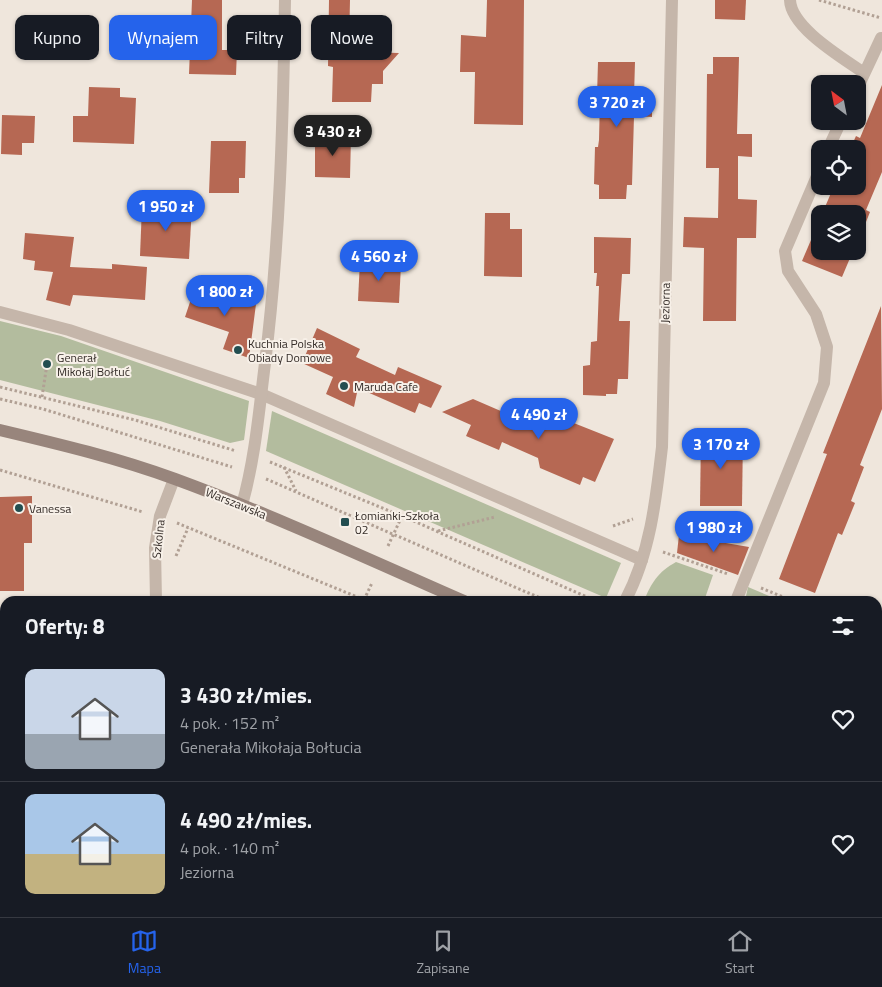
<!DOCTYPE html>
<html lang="pl">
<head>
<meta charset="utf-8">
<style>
	:root { --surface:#171b24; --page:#20242c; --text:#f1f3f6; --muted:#9ea1a6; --line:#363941; --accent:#2563eb }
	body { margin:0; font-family:"Titillium Web",sans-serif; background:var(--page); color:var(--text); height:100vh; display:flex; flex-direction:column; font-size:19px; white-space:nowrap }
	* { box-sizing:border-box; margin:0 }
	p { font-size:16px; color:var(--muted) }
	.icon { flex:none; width:28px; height:28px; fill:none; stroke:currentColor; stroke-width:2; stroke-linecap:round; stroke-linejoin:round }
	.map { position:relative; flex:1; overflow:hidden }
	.drawer { position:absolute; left:0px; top:596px; width:882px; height:321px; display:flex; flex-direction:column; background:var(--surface); border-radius:15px 15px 0 0; box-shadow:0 1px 4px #0004 }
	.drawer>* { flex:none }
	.guide { position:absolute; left:15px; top:15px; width:500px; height:45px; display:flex; gap:10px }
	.needle { width:32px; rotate:328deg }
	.buttons { position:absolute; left:811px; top:75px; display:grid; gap:10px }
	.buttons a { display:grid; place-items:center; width:55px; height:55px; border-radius:10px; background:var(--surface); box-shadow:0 1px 4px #0004; font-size:25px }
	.price { position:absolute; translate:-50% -42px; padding:0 11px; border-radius:18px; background:var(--accent); color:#fff; font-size:16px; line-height:32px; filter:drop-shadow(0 1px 2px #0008) }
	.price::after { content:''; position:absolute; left:50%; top:30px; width:15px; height:11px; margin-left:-8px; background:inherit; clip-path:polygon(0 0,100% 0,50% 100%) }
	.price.selected { background:#222; color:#fff }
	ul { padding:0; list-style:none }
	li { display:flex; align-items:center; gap:15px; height:125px; padding:0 25px }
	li+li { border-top:1px solid var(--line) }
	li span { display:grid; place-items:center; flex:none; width:140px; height:100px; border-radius:10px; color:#555 }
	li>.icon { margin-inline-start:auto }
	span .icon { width:60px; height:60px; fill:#fffc; stroke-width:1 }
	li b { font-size:21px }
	h2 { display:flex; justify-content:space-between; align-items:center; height:60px; padding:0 25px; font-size:21px }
	.chip { padding:0 18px; border-radius:10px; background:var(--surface); box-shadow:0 1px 4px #0004; font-size:18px; line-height:45px }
	.chip.selected { background:var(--accent); color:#fff }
	.dock { display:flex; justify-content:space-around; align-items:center; height:70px; border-top:1px solid var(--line); background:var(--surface); font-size:14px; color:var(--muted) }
	.dock a { display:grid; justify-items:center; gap:2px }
	.dock .selected { color:var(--accent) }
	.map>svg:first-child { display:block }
	.green { fill:#b3bc9e }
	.building { fill:#b66853 }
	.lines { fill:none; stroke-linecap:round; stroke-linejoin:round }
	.path { stroke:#b1a094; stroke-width:3; stroke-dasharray:2.5 2.5; stroke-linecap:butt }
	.lane { stroke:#c5b6aa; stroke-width:12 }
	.street { stroke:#c5b6aa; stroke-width:12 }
	.secondary { stroke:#98857c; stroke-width:12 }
	.poi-dot { fill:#234e50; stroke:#f7f0e8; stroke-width:2 }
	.labels { text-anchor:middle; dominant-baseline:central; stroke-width:4; stroke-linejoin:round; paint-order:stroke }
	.street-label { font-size:12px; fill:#342c28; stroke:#f7f0e8 }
	.poi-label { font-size:12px; fill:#342c28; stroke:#f7f0e8; text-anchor:start }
</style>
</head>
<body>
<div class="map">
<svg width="882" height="917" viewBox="0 0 882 917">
	<rect width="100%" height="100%" fill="#efe6dc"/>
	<g class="green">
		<path d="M 0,321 L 61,336 L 249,401 L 244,440 L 230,443 L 160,421 L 0,380 Z"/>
		<path d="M 272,411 L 621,563 L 606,598 L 266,451 Z"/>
		<path d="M 676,562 L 713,575 L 704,601 L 644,601 C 651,583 658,572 676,562 Z"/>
		<path d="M 748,587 L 781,601 L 745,601 Z"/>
		<path d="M 882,650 L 882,697 L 878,707 L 878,653 Z"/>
		<path d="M 306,913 L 345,912 L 345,913 L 343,917 L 316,917 Z"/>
	</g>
	<g class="building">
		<path d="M 192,0 L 222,0 L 222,50 L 237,50 L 236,75 L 189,74 Z"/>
		<path d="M 329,0 L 350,0 L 349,45 L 361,45 L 361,52 L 399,53 L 383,71 L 383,84 L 372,84 L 371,102 L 332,102 L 333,67 L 328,66 Z"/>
		<path d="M 487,0 L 524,0 L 523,125 L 474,124 L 475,72 L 460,72 L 461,35 L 486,37 Z"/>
		<path d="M 715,0 L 746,0 L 745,20 L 715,19 Z"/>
		<path d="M 713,57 L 739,57 L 737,134 L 752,134 L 752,157 L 738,156 L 738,199 L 757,200 L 756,238 L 737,238 L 736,321 L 703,321 L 704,248 L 683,247 L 684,217 L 718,218 L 719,168 L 706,168 L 707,74 L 713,74 Z"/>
		<path d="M 598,62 L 635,62 L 634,96 L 652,96 L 652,117 L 634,116 L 632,185 L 627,185 L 626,199 L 599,199 L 599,185 L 594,184 L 595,147 L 598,147 L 599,140 L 600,97 L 597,96 Z"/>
		<path d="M 882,85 L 882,172 L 866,210 L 870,212 L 858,242 L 858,214 L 822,214 L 834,186 L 858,186 L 858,149 L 850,149 L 856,136 L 860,138 Z"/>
		<path d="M 89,87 L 120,88 L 120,97 L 136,98 L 134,144 L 73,142 L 73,116 L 88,116 Z"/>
		<path d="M 2,115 L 35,116 L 34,143 L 22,143 L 22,155 L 1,154 Z"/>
		<path d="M 323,136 L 351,136 L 350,178 L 315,177 L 315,143 L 322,143 Z"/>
		<path d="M 211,141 L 246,141 L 245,178 L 239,178 L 239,193 L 209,193 Z"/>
		<path d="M 142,206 L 192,206 L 189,259 L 140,256 Z"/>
		<path d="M 485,213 L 510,213 L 510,229 L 522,229 L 522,277 L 484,276 Z"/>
		<path d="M 820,219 L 820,251 L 853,251 L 842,277 L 802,261 Z"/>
		<path d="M 25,233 L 74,237 L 70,267 L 112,269 L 112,264 L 147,267 L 145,300 L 73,295 L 70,306 L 46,300 L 53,272 L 34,270 L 35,261 L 23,259 Z"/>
		<path d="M 594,237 L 631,238 L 630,274 L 622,274 L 619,321 L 630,321 L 628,379 L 618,379 L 617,394 L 606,394 L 606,396 L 583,395 L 583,366 L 590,365 L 591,342 L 597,341 L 599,286 L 596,286 L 597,273 L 594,273 Z"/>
		<path d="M 360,260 L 401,265 L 399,303 L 358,301 Z"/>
		<path d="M 196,284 L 256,304 L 249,358 L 223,349 L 229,332 L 185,317 Z"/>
		<path d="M 881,306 L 882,409 L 860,465 L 864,467 L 851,501 L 855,503 L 842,535 L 838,533 L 815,593 L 779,579 L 827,454 L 823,453 Z"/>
		<path d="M 317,328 L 360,349 L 356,357 L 395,375 L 398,367 L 442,386 L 431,408 L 419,403 L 415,413 L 358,388 L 354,407 L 326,394 L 333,377 L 302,363 Z"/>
		<path d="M 473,399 L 540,428 L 546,412 L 614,439 L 595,482 L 583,477 L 580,485 L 540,468 L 538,458 L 502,442 L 499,450 L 466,436 L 471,425 L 442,412 Z"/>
		<path d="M 701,435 L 743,435 L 742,506 L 700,506 Z"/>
		<path d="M 32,496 L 32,543 L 24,543 L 24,591 L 0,591 L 0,497 Z"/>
		<path d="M 679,535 L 749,547 L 738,575 L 677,553 Z"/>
	</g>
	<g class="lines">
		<g class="path">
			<path d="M 819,0 L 881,18"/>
			<path d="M 0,387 L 135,420 L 236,451"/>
			<path d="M 42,397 L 47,364"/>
			<path d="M 0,399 L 43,409 L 232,467"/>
			<path d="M 270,462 L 402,516 L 596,601"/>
			<path d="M 284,467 L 296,491"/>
			<path d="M 0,470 L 143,512"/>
			<path d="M 266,479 L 547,601"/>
			<path d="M 177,523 L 367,601"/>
			<path d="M 613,526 L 633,519"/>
			<path d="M 438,531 L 495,517"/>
			<path d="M 388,546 L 402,516"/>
			<path d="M 663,552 L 728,574"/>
			<path d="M 176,556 L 188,528"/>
			<path d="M 761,588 L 793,601"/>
			<path d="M 364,600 L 372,583"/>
			<path d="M 878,633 L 882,634"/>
			<path d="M 878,650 L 882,647"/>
			<path d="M 878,724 L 882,713"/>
			<path d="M 878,742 L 882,744"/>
			<path d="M 878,757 L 882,759"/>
			<path d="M 191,912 L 191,917"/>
		</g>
		<g class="lane">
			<path d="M 790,0 C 791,28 843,58 864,73"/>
			<path d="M 858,87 L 881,38"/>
			<path d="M 828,149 L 841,121"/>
			<path d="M 0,312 L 69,330 L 261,394 L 642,560"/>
			<path d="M 736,601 L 824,383 L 827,347 L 816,314 L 788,271 L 785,251 L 820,169"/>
		</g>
		<g class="street">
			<path d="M 242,505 C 255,459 259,411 265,363 C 280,242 283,122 285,0"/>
			<path d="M 156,601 L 155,548 L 160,516 L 174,479"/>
			<path d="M 625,601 C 650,554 656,500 662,447 L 672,0"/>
			<path d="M 878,823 L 882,813"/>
			<path d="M 161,912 L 161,917"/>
			<path d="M 874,912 L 874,917"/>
			<path d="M 608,917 L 608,912"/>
		</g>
		<g class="secondary">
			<path d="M 0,430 C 59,444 118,458 175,479 C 273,515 368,559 464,601"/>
			<path d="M 878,782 L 882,784"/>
		</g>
	</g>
	<g class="poi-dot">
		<circle cx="238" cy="350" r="5"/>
		<circle cx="47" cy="364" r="5"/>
		<circle cx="344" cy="386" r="5"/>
		<circle cx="19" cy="508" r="5"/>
		<rect x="340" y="517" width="10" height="10" rx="2.5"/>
	</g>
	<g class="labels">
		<g class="street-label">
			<text transform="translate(665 303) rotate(-89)">Jeziorna</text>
			<text transform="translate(236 503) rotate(22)">Warszawska</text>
			<text transform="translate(158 539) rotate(-84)">Szkolna</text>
		</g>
		<g class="poi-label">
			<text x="248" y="343">Kuchnia Polska<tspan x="248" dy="14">Obiady Domowe</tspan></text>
			<text x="57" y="357">Generał<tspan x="57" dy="14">Mikołaj Bołtuć</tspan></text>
			<text x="354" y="386">Maruda Cafe</text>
			<text x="29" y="508">Vanessa</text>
			<text x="355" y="515">Łomianki-Szkoła<tspan x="355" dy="14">02</tspan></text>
		</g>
	</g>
</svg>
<div class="buttons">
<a><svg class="needle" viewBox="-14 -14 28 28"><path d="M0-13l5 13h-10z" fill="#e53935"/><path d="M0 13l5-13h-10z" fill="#9ea1a6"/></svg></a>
<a><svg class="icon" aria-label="locate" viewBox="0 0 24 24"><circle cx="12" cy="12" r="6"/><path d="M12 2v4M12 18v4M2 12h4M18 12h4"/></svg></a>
<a><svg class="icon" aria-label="layers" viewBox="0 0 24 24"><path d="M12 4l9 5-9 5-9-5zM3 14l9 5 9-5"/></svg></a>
</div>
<b class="price" style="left:617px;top:128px">3 720 zł</b>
<b class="price selected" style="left:333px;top:157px">3 430 zł</b>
<b class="price" style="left:166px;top:232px">1 950 zł</b>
<b class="price" style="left:379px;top:282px">4 560 zł</b>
<b class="price" style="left:225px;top:317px">1 800 zł</b>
<b class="price" style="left:539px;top:440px">4 490 zł</b>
<b class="price" style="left:721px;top:470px">3 170 zł</b>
<b class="price" style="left:714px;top:553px">1 980 zł</b>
<div class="guide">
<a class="chip">Kupno</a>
<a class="chip selected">Wynajem</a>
<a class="chip">Filtry</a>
<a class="chip">Nowe</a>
</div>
<section class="drawer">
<h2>Oferty: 8<svg class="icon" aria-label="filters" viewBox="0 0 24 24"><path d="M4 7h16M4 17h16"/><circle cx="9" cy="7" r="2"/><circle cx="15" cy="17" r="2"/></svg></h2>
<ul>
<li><span style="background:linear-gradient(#c9d6e8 65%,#9aa5b1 0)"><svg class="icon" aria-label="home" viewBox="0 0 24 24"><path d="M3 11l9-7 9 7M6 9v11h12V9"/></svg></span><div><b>3 430 zł/mies.</b><p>4 pok. · 152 m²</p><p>Generała Mikołaja Bołtucia</p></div><svg class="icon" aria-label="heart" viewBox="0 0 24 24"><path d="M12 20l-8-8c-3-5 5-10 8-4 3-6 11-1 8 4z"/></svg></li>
<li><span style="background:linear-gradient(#a9c7e8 60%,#c2b280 0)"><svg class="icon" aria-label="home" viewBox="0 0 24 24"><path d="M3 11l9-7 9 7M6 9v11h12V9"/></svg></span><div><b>4 490 zł/mies.</b><p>4 pok. · 140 m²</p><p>Jeziorna</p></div><svg class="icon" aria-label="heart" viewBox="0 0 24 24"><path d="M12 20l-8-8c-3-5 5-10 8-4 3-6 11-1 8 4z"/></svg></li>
</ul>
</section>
</div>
<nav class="dock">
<a class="selected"><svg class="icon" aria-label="map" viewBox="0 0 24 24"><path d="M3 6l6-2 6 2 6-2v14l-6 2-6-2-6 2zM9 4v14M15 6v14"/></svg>Mapa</a>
<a><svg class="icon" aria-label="saved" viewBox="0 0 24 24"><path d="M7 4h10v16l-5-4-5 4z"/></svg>Zapisane</a>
<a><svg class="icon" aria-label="home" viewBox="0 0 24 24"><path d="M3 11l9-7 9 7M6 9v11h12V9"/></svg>Start</a>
</nav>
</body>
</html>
